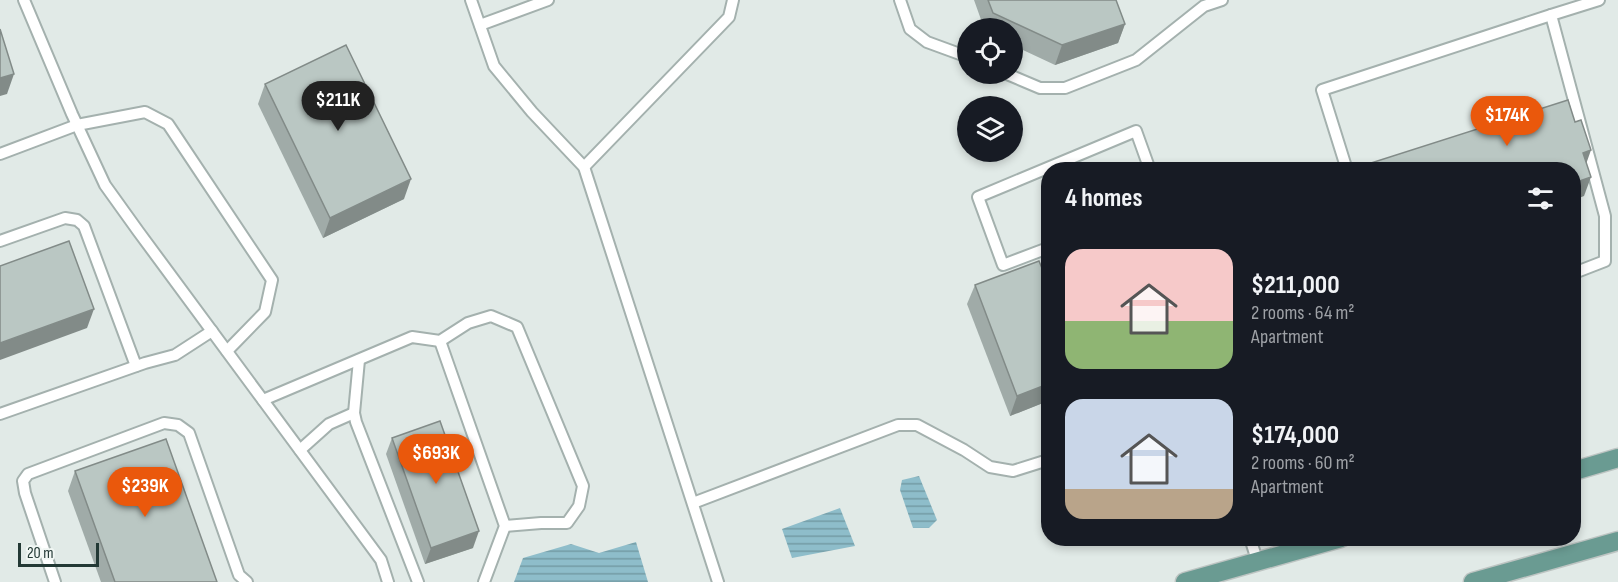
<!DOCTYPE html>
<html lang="en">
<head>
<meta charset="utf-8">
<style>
	:root { --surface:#171b24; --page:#242831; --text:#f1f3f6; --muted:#9ea1a6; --accent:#ea580c }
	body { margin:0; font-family:"Sofia Sans Condensed",sans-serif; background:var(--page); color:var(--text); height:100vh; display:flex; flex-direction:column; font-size:22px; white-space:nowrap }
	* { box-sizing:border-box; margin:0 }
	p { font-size:20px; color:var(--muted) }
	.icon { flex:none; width:33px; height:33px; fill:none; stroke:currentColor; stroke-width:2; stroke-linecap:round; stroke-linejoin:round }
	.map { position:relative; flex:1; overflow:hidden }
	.panel { position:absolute; left:1041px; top:162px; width:540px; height:384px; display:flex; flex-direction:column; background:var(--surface); border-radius:24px; box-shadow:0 3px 9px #0003 }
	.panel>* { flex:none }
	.buttons { position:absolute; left:957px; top:18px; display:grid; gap:12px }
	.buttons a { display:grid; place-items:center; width:66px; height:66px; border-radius:50%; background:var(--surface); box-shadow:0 3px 9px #0003; font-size:30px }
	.scale { position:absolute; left:18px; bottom:15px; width:81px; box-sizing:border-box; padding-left:6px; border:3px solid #233935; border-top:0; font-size:16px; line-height:21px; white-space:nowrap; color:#233935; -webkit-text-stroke:4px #f1f7f4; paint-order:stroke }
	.price { position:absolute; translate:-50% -51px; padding:0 14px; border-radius:21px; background:var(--accent); color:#fff; font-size:20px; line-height:39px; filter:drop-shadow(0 2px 3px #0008) }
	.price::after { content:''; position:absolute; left:50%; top:36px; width:18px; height:14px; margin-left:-9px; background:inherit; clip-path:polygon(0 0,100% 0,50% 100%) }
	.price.selected { background:#222; color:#fff }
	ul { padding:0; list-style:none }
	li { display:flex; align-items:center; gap:18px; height:150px; padding:0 24px }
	li span { display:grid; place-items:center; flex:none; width:168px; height:120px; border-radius:18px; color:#555 }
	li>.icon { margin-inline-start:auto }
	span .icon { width:72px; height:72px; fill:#fffc; stroke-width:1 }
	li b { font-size:26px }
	h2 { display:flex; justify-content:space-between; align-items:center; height:72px; padding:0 24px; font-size:26px }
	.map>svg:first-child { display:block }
	.water { fill:url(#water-rules) }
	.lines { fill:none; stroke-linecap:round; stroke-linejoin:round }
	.lane-casing { stroke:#a4b1ae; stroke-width:14 }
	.primary-casing { stroke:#bdc4c2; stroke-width:21 }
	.lane { stroke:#fff; stroke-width:10 }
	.primary { stroke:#6a9b92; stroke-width:18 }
	.wall { fill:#a0aba8 }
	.shaded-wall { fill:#828b88 }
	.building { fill:#bac7c3; stroke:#828b88; stroke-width:1.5 }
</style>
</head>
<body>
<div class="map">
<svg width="1618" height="582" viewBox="0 0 1618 582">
	<defs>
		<pattern id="water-rules" width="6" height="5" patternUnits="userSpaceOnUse" patternTransform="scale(1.5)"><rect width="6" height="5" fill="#8ebdca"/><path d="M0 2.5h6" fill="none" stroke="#749ba5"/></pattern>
	</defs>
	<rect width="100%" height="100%" fill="#e1eae7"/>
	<g class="water">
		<path d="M 919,476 L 937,520 L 929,528 L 913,528 L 900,490 L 902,480 Z"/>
		<path d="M 840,508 L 855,546 L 792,558 L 782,529 Z"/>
		<path d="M 636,542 L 648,582 L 514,582 L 523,558 L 571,544 L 599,553 Z"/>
	</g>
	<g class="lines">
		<g class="lane-casing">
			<g id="lane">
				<path d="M 24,0 L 72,114 L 105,185 L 138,231 L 381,560 L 388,582"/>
				<path d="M 471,0 L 494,66 L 532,112 L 584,167 L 718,582"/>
				<path d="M 900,0 L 910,29 L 927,42 L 968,57"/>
				<path d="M 480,25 L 548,0"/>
				<path d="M 1007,74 L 1040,88 L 1065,88 L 1136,60 L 1204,6 L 1222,0"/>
				<path d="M 0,154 L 77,125 L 145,112 L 168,124 L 272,280 L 265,312 L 227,351"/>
				<path d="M 584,167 L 729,17 L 733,0"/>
				<path d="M 1347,170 L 1322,90 L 1551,15"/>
				<path d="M 0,241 L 65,218 L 77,220 L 84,226 L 136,366"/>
				<path d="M 1048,248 L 1003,265 L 978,197 L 1136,131 L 1150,170"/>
				<path d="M 1574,273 L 1605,261 L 1605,216 L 1551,15 L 1599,0"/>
				<path d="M 440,341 L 505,526 L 484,582"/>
				<path d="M 359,360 L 354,413 L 356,422 L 418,582"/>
				<path d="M 263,400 L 412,337 L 440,341 L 468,323 L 491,316 L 517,327 L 583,486 L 579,506 L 567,523 L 541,523 L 505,526"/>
				<path d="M 0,414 L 145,363 L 175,355 L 212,331"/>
				<path d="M 300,450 L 329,424 L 354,413"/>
				<path d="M 693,503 L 898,425 L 917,425 L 964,450 L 990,467 L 1013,471 L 1048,460"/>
				<path d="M 1250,538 L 1258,563"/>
				<path d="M 55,582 L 25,493 L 23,481 L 28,474 L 164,423 L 178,425 L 189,433 L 239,575 L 247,582"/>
			</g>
		</g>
		<g class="primary-casing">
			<g id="primary">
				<path d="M 1574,471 L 1618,458"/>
				<path d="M 1185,582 L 1341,538"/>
				<path d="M 1473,582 L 1618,541"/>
			</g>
		</g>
		<use href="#lane" class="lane"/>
		<use href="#primary" class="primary"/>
	</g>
	<g class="wall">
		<path d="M 974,0 L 1116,0 L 1125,24 L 1118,43 L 1055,65 L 1012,45 L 1012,28 L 984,28 Z"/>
		<path d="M 265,84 L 404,199 L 323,238 L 258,104 Z"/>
		<path d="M 975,285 L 1048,401 L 1010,416 L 967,304 Z"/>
		<path d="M 392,438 L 473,548 L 425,564 L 386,454 Z"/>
		<path d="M 75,471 L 217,582 L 101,582 L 68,491 Z"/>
	</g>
	<g class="shaded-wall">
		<path d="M 1125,24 L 1118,43 L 1055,65 L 1062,45 Z"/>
		<path d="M 14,74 L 7,94 L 0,96 L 0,78 Z"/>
		<path d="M 1591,150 L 1584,170 L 1583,153 Z"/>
		<path d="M 1591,177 L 1584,196 L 1574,200 L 1574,183 Z"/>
		<path d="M 411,179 L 404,199 L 323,238 L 330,218 Z"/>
		<path d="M 94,309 L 87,328 L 0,360 L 0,343 Z"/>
		<path d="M 1048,384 L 1048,401 L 1010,416 L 1017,396 Z"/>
		<path d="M 479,531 L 473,548 L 425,564 L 431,548 Z"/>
	</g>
	<g class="building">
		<path d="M 988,0 L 1116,0 L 1125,24 L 1062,45 L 993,13 Z"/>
		<path d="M 0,29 L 14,74 L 0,78 Z"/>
		<path d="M 346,45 L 411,179 L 330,218 L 265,84 Z"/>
		<path d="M 1568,100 L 1575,122 L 1581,120 L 1591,150 L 1583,153 L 1591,177 L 1574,183 L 1574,170 L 1373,170 L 1371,163 Z"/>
		<path d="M 69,241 L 94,309 L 0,343 L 0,266 Z"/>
		<path d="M 1039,261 L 1046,278 L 1048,277 L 1048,384 L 1017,396 L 975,285 Z"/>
		<path d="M 440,421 L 479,531 L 431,548 L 392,438 Z"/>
		<path d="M 166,439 L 217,582 L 115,582 L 75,471 Z"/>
	</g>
</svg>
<div class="buttons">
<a><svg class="icon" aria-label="locate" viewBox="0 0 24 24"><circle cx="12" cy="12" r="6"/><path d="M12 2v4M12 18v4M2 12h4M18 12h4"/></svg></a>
<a><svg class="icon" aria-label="layers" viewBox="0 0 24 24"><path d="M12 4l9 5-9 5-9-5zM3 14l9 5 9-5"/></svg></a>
</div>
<div class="scale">20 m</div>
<b class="price selected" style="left:338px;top:132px">$211K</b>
<b class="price" style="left:1507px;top:147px">$174K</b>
<b class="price" style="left:436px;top:485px">$693K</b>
<b class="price" style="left:145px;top:518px">$239K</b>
<section class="panel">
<h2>4 homes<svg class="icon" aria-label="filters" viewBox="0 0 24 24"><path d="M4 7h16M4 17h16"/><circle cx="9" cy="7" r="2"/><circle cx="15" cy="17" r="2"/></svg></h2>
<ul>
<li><span style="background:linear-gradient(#f6c9c9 60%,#8fb573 0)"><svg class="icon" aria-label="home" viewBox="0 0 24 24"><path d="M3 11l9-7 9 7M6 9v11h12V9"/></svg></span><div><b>$211,000</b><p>2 rooms · 64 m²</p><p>Apartment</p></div></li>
<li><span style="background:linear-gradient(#c9d6e8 75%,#b9a48a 0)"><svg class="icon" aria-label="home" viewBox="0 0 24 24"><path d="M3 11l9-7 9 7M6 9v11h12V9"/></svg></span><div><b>$174,000</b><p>2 rooms · 60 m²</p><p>Apartment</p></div></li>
</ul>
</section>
</div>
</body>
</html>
